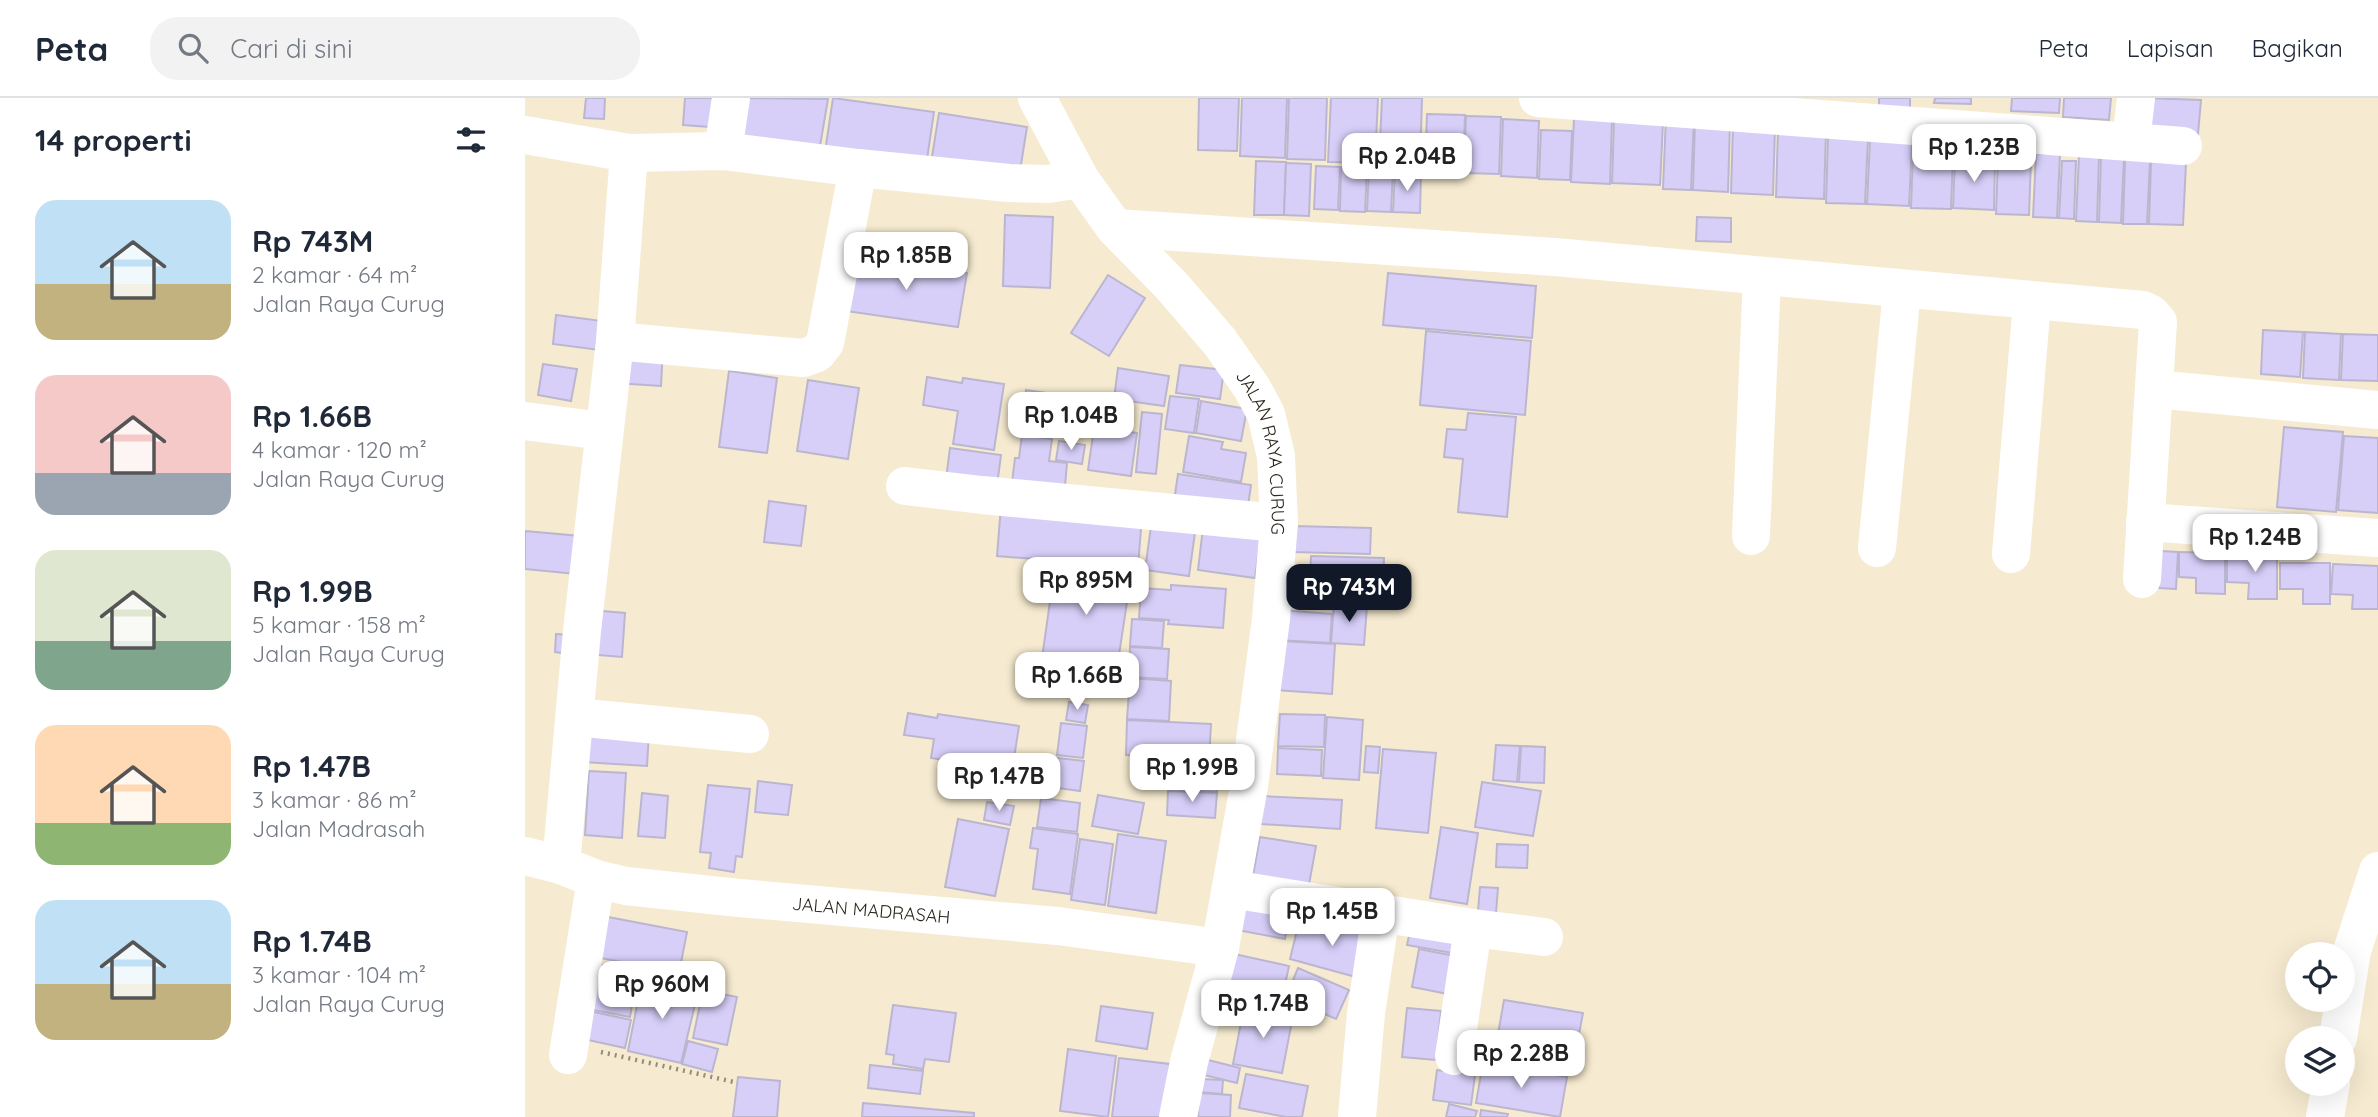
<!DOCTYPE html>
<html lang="id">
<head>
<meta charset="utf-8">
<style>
	:root { --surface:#fff; --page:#f2f2f3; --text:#1f2937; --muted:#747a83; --line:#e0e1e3; --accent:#111827 }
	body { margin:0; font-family:Quicksand,sans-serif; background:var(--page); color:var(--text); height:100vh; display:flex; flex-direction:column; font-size:26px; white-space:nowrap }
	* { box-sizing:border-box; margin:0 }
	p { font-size:23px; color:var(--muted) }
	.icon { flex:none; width:38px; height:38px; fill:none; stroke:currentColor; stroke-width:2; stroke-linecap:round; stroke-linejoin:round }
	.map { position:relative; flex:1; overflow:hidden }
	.details { display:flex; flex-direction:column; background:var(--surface); width:525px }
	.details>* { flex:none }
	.tools { position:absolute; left:1760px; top:844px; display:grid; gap:14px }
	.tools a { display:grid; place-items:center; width:70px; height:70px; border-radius:50%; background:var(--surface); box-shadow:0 7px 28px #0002; font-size:35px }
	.price { position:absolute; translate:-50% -60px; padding:0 16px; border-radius:14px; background:#fff; color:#222; font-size:23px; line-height:46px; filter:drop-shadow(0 2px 4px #0008) }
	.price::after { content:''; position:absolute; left:50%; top:42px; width:21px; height:16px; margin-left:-10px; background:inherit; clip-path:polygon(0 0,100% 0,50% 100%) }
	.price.on { background:var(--accent); color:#fff }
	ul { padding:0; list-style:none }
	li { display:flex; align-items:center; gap:21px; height:175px; padding:0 35px }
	li span { display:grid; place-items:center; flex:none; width:196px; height:140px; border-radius:21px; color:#555 }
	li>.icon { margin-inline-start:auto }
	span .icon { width:84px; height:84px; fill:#fffc; stroke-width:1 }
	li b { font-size:30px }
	h2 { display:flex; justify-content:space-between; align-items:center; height:84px; padding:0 35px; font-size:30px }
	header { display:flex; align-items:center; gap:42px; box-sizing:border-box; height:98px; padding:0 35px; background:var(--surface); border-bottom:2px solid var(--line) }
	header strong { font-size:33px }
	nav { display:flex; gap:38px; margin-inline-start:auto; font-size:24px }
	.search { width:490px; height:63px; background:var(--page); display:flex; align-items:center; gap:18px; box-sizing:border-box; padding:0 24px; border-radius:28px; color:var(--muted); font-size:26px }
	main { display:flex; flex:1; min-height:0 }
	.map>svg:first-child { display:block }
	.building { fill:#d7cff8; stroke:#bbb6d0; stroke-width:2 }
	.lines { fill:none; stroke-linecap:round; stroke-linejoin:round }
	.path { stroke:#948c79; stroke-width:4.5; stroke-dasharray:2 5; stroke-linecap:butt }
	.minor { stroke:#fff; stroke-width:38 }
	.major { stroke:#fff; stroke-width:38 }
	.labels { text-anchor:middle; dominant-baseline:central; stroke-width:7; stroke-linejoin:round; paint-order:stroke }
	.street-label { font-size:18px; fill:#2c281e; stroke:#fff }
</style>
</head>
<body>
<header>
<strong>Peta</strong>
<div class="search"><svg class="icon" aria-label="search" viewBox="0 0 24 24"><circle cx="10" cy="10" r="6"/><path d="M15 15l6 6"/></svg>Cari di sini</div>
<nav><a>Peta</a><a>Lapisan</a><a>Bagikan</a></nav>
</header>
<main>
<section class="details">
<h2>14 properti<svg class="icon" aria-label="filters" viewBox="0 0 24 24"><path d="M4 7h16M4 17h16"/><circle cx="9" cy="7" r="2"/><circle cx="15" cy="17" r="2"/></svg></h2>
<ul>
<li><span style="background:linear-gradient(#bfe0f5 60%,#c2b280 0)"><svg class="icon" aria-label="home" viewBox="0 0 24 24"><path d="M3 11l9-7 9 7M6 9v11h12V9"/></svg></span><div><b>Rp 743M</b><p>2 kamar · 64 m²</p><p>Jalan Raya Curug</p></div></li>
<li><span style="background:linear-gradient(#f6c9c9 70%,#9aa5b1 0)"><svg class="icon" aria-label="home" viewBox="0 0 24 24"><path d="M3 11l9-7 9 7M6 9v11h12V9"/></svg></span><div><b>Rp 1.66B</b><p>4 kamar · 120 m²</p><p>Jalan Raya Curug</p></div></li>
<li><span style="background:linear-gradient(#dfe7d0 65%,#7fa58c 0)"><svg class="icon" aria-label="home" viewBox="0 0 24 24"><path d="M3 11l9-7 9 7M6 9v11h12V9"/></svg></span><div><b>Rp 1.99B</b><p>5 kamar · 158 m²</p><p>Jalan Raya Curug</p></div></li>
<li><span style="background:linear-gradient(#ffd9b3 70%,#8fb573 0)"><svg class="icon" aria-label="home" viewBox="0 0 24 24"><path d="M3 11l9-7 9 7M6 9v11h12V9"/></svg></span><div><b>Rp 1.47B</b><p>3 kamar · 86 m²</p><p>Jalan Madrasah</p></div></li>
<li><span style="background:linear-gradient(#bfe0f5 60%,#c2b280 0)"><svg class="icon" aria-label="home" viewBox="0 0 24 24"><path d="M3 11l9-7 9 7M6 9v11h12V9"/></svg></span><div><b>Rp 1.74B</b><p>3 kamar · 104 m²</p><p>Jalan Raya Curug</p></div></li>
</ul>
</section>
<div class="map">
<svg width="1853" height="1019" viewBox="0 0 1853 1019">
	<rect width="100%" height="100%" fill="#f6ebd0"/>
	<g class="building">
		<path d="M 61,0 L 80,0 L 79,21 L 59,20 Z"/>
		<path d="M 160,0 L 201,0 L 199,30 L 158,27 Z"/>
		<path d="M 211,0 L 303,1 L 294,54 L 204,40 Z"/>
		<path d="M 308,0 L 409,14 L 401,68 L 300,54 Z"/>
		<path d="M 674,0 L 714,0 L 712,53 L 673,52 Z"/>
		<path d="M 717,0 L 762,0 L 760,60 L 715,58 Z"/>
		<path d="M 764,0 L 802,0 L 800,62 L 762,61 Z"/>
		<path d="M 806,0 L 853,0 L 850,65 L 803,64 Z"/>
		<path d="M 857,0 L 897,0 L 895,69 L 854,67 Z"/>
		<path d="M 1354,0 L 1385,0 L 1385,20 L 1354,19 Z"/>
		<path d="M 1410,0 L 1446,0 L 1446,6 L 1409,5 Z"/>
		<path d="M 1487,0 L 1535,0 L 1534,15 L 1486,13 Z"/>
		<path d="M 1539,0 L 1586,0 L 1584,22 L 1538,19 Z"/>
		<path d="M 1622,0 L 1676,2 L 1673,36 L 1620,32 Z"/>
		<path d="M 414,15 L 502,29 L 494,79 L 406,65 Z"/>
		<path d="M 902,16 L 940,17 L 938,72 L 900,71 Z"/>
		<path d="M 1141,17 L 1169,18 L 1166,92 L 1138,91 Z"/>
		<path d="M 941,18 L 976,19 L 974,76 L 939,75 Z"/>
		<path d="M 1049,20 L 1087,21 L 1085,86 L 1046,84 Z"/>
		<path d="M 978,21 L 1014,23 L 1012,80 L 976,78 Z"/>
		<path d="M 1089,22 L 1138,24 L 1135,87 L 1087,85 Z"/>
		<path d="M 1170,22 L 1205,24 L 1203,94 L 1168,92 Z"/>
		<path d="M 1208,28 L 1250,29 L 1248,97 L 1206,95 Z"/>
		<path d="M 1253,31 L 1301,33 L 1299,101 L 1251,99 Z"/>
		<path d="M 1016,32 L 1047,33 L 1045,82 L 1014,81 Z"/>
		<path d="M 1303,39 L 1343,40 L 1340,106 L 1301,105 Z"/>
		<path d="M 1345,41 L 1387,43 L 1384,108 L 1342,106 Z"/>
		<path d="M 1388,55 L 1428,56 L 1426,111 L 1386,110 Z"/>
		<path d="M 1511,56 L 1535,56 L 1532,120 L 1508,119 Z"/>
		<path d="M 1554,57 L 1574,58 L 1572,124 L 1551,123 Z"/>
		<path d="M 1576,59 L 1599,60 L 1596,125 L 1574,124 Z"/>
		<path d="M 1430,60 L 1470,62 L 1469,112 L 1428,110 Z"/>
		<path d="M 1473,60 L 1506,62 L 1504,117 L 1471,116 Z"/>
		<path d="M 1600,62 L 1625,62 L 1622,126 L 1598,126 Z"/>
		<path d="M 731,63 L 761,64 L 759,117 L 729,117 Z"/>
		<path d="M 1537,63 L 1551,63 L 1549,121 L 1534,120 Z"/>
		<path d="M 1626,64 L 1661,65 L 1658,127 L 1624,126 Z"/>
		<path d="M 761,65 L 786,66 L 784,118 L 759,117 Z"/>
		<path d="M 791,68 L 815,69 L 813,112 L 789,111 Z"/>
		<path d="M 816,69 L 842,70 L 840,114 L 815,113 Z"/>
		<path d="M 844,71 L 868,72 L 866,114 L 842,113 Z"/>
		<path d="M 870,74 L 896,75 L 895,115 L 868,114 Z"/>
		<path d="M 480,117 L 528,119 L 525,190 L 478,188 Z"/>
		<path d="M 1172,119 L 1206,120 L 1206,144 L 1171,143 Z"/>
		<path d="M 329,159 L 442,175 L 433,229 L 321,213 Z"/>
		<path d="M 863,175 L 1011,188 L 1007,240 L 858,227 Z"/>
		<path d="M 583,177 L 620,200 L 584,258 L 546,235 Z"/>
		<path d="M 31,217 L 77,223 L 74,252 L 28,246 Z"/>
		<path d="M 1738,232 L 1778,234 L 1775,279 L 1736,276 Z"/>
		<path d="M 901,233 L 1006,243 L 1000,317 L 895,307 Z"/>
		<path d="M 1780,234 L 1816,236 L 1814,282 L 1778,280 Z"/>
		<path d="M 1818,236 L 1853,237 L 1853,283 L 1816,282 Z"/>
		<path d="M 93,246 L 138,249 L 136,288 L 90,285 Z"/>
		<path d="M 18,266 L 52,271 L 46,303 L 13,297 Z"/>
		<path d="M 655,267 L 699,272 L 695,301 L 651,295 Z"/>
		<path d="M 593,270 L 644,278 L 639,308 L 589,301 Z"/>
		<path d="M 204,273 L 252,280 L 242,355 L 194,349 Z"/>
		<path d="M 402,279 L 437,285 L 438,280 L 479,286 L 469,352 L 428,346 L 433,313 L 398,307 Z"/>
		<path d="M 283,282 L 334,290 L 323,361 L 272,353 Z"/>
		<path d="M 501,292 L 557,300 L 552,340 L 495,333 Z"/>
		<path d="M 645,298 L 674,301 L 669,335 L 640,331 Z"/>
		<path d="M 676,303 L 722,311 L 716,343 L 671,335 Z"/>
		<path d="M 617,314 L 637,316 L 631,376 L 611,374 Z"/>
		<path d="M 943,315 L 991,319 L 982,419 L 933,414 L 938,361 L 919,359 L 922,331 L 941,332 Z"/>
		<path d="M 1759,329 L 1818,334 L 1811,414 L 1752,409 Z"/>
		<path d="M 569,330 L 612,335 L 606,378 L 563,372 Z"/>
		<path d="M 497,337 L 527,341 L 524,363 L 542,365 L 539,399 L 486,393 L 490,360 L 494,360 Z"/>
		<path d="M 664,338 L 698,344 L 696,351 L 721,355 L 716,384 L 658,374 Z"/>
		<path d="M 1819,338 L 1853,340 L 1853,415 L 1813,412 Z"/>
		<path d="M 534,343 L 560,347 L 557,366 L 531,362 Z"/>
		<path d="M 425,350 L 476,357 L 471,395 L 420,389 Z"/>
		<path d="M 653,376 L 726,387 L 722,415 L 649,403 Z"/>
		<path d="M 244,403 L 281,408 L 276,448 L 239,444 Z"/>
		<path d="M 476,408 L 617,418 L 613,469 L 472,458 Z"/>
		<path d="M 627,421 L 671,427 L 664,478 L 620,472 Z"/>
		<path d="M 679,422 L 737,430 L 730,480 L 673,472 Z"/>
		<path d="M 769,428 L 846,430 L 845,456 L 768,454 Z"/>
		<path d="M 0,433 L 55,438 L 51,476 L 0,471 Z"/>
		<path d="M 1636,453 L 1653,454 L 1651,491 L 1634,490 Z"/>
		<path d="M 1654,454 L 1700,455 L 1700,496 L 1671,495 L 1671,480 L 1654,479 Z"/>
		<path d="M 1702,455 L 1752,456 L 1752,501 L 1723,501 L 1724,485 L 1702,484 Z"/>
		<path d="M 786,458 L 859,460 L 858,486 L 785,483 Z"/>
		<path d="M 1755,465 L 1805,465 L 1805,506 L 1778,506 L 1778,491 L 1755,491 Z"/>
		<path d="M 1808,466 L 1853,468 L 1853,511 L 1827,511 L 1828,497 L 1806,496 Z"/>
		<path d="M 530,468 L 606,478 L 592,570 L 517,560 Z"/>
		<path d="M 761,469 L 781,470 L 780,495 L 760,494 Z"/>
		<path d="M 646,487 L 701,491 L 698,530 L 643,526 L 644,522 L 614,520 L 616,490 L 646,492 Z"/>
		<path d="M 809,505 L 842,508 L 839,547 L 806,545 Z"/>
		<path d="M 65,512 L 100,515 L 97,559 L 62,556 Z"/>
		<path d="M 754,512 L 807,516 L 805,545 L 752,542 Z"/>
		<path d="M 607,521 L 639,523 L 637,550 L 605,548 Z"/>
		<path d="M 31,536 L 47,537 L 46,556 L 30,554 Z"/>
		<path d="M 755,543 L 810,546 L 807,596 L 751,592 Z"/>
		<path d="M 605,549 L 644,551 L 642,581 L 604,579 Z"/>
		<path d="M 519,563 L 561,570 L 556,601 L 514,593 Z"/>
		<path d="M 605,580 L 646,583 L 644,623 L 602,621 Z"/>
		<path d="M 544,604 L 563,607 L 560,625 L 541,622 Z"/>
		<path d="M 383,615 L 412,620 L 413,616 L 494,628 L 487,673 L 406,660 L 409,641 L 379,637 Z"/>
		<path d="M 755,616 L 800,617 L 799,649 L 753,648 Z"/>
		<path d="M 802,619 L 838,622 L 834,682 L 798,680 Z"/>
		<path d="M 602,622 L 686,626 L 684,662 L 601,657 Z"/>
		<path d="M 536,625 L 562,628 L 558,660 L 532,657 Z"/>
		<path d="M 60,631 L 124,634 L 122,668 L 58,664 Z"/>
		<path d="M 971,647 L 995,648 L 992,684 L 968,682 Z"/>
		<path d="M 841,648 L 855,649 L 853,675 L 839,674 Z"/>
		<path d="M 996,648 L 1020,649 L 1019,685 L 994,684 Z"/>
		<path d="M 753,650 L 797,652 L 796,678 L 752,676 Z"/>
		<path d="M 858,651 L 911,655 L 903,735 L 851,730 Z"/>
		<path d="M 515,658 L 559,663 L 555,693 L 511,687 Z"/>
		<path d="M 633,661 L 694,665 L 692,694 L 632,690 Z"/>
		<path d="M 64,673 L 101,675 L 97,740 L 60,737 Z"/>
		<path d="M 233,683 L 267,687 L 263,717 L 230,714 Z"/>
		<path d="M 957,684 L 1016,693 L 1008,738 L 950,729 Z"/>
		<path d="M 183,687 L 225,691 L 217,759 L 211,758 L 209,774 L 184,770 L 186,755 L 175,754 Z"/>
		<path d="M 643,693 L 692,695 L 690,720 L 642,717 Z"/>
		<path d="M 117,695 L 143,698 L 140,740 L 113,738 Z"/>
		<path d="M 573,697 L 619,705 L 613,736 L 567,728 Z"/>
		<path d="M 737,698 L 817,702 L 815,731 L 736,726 Z"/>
		<path d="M 516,700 L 555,705 L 552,734 L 512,729 Z"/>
		<path d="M 462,704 L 489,708 L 485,727 L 459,722 Z"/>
		<path d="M 433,721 L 484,731 L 470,798 L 420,789 Z"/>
		<path d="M 916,729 L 953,735 L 942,806 L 905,800 Z"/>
		<path d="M 508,730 L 553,736 L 545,796 L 508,791 L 513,751 L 505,750 Z"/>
		<path d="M 593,736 L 641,743 L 631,815 L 583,808 Z"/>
		<path d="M 735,739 L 791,748 L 783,792 L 727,783 Z"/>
		<path d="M 555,741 L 588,746 L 580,807 L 546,802 Z"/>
		<path d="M 972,746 L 1003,747 L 1002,770 L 971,769 Z"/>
		<path d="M 955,789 L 973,790 L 971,815 L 953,813 Z"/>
		<path d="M 718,798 L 766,806 L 760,841 L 712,832 Z"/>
		<path d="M 78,818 L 162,834 L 154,875 L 70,859 Z"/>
		<path d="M 775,820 L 850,839 L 838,881 L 765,861 Z"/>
		<path d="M 887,824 L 931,833 L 927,855 L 882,847 Z"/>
		<path d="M 894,851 L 930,858 L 923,896 L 887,889 Z"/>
		<path d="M 700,854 L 764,868 L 755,911 L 691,897 Z"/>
		<path d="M 72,866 L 113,873 L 105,919 L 63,911 Z"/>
		<path d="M 773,870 L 824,892 L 811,921 L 761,899 Z"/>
		<path d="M 117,882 L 173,894 L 156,965 L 103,953 Z"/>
		<path d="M 178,892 L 212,899 L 202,947 L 168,940 Z"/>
		<path d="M 979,902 L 1058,915 L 1047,973 L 969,959 Z"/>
		<path d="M 368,907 L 431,915 L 424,964 L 400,961 L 398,971 L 368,966 L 369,957 L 361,956 Z"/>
		<path d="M 576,908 L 628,915 L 622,951 L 571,943 Z"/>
		<path d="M 719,909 L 768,918 L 757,975 L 708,966 Z"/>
		<path d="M 882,910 L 916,913 L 911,962 L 877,959 Z"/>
		<path d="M 55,911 L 106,922 L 100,950 L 49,939 Z"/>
		<path d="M 163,943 L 193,951 L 187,974 L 157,966 Z"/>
		<path d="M 543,951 L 591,958 L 583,1019 L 535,1013 Z"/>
		<path d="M 594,960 L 645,966 L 639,1019 L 587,1019 Z"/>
		<path d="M 683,962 L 715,970 L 712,985 L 679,977 Z"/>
		<path d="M 958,965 L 1042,979 L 1035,1019 L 951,1005 Z"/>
		<path d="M 345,967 L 398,973 L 395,996 L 343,990 Z"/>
		<path d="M 912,972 L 950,977 L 946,1007 L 908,1002 Z"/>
		<path d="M 721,976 L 783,988 L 777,1019 L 761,1019 L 714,1010 Z"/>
		<path d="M 213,979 L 255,983 L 252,1019 L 208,1019 Z"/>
		<path d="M 674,981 L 698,982 L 697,996 L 673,994 Z"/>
		<path d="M 674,995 L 706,997 L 705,1019 L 673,1019 Z"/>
		<path d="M 338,1005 L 449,1015 L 449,1019 L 337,1019 Z"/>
		<path d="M 924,1006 L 952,1013 L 950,1019 L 921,1019 Z"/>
		<path d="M 956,1012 L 983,1016 L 982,1019 L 955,1019 Z"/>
	</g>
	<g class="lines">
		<path class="path" d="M 76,954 L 209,984"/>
		<g class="minor">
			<path d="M 1013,0 L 1658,48"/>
			<path d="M 0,37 L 104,55 L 198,53 L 333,70 L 484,85 L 523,86 L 555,81"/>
			<path d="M 1606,43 L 1611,0"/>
			<path d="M 198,53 L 206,0"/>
			<path d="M 590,130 L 1030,159 L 1618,212 L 1626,216 L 1633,224 L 1617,481"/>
			<path d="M 90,243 L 278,260 L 292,255 L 300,245 L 333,70"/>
			<path d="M 1629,291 L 1853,312"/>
			<path d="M 0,323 L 78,333"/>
			<path d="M 380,388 L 457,397 L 754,425"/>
			<path d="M 1620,424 L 1853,440"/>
			<path d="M 1226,438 L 1237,178"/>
			<path d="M 1352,450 L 1377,192"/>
			<path d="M 1486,456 L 1507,204"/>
			<path d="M 50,619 L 225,636"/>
			<path id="s1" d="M 0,758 L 36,767 L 71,781 L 101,788 L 214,800 L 533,828 L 695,850"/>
			<path d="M 36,767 L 57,533 L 90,243 L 104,55"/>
			<path d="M 706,791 L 948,830 L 1019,839"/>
			<path d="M 1813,940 L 1827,853 L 1853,773"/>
			<path d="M 43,957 L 71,781"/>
			<path d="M 929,958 L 948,830"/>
			<path d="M 832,1019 L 841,915 L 856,815"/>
			<path d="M 1800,1019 L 1806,985"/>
		</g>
		<path class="major" id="s2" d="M 512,0 L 555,81 L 590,130 L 646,187 L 695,244 L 727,290 L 741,316 L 751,358 L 754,425 L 746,521 L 724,688 L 695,850 L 664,964 L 653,1019"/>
	</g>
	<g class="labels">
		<g class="street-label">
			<text stroke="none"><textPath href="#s2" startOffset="429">JALAN RAYA CURUG</textPath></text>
			<text stroke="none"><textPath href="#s1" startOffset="352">JALAN MADRASAH</textPath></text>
		</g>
	</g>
</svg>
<div class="tools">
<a><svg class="icon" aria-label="locate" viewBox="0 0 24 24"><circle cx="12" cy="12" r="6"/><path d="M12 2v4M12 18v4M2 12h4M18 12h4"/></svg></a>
<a><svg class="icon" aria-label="layers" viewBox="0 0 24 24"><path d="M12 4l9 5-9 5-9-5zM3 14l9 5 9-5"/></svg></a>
</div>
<b class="price" style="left:1449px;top:86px">Rp 1.23B</b>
<b class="price" style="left:882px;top:95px">Rp 2.04B</b>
<b class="price" style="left:381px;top:194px">Rp 1.85B</b>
<b class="price" style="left:546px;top:354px">Rp 1.04B</b>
<b class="price" style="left:1730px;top:476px">Rp 1.24B</b>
<b class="price" style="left:561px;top:519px">Rp 895M</b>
<b class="price on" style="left:824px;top:526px">Rp 743M</b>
<b class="price" style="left:552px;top:614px">Rp 1.66B</b>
<b class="price" style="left:667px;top:706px">Rp 1.99B</b>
<b class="price" style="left:474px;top:715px">Rp 1.47B</b>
<b class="price" style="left:807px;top:850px">Rp 1.45B</b>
<b class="price" style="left:137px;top:923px">Rp 960M</b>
<b class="price" style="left:738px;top:942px">Rp 1.74B</b>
<b class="price" style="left:996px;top:992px">Rp 2.28B</b>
</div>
</main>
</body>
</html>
